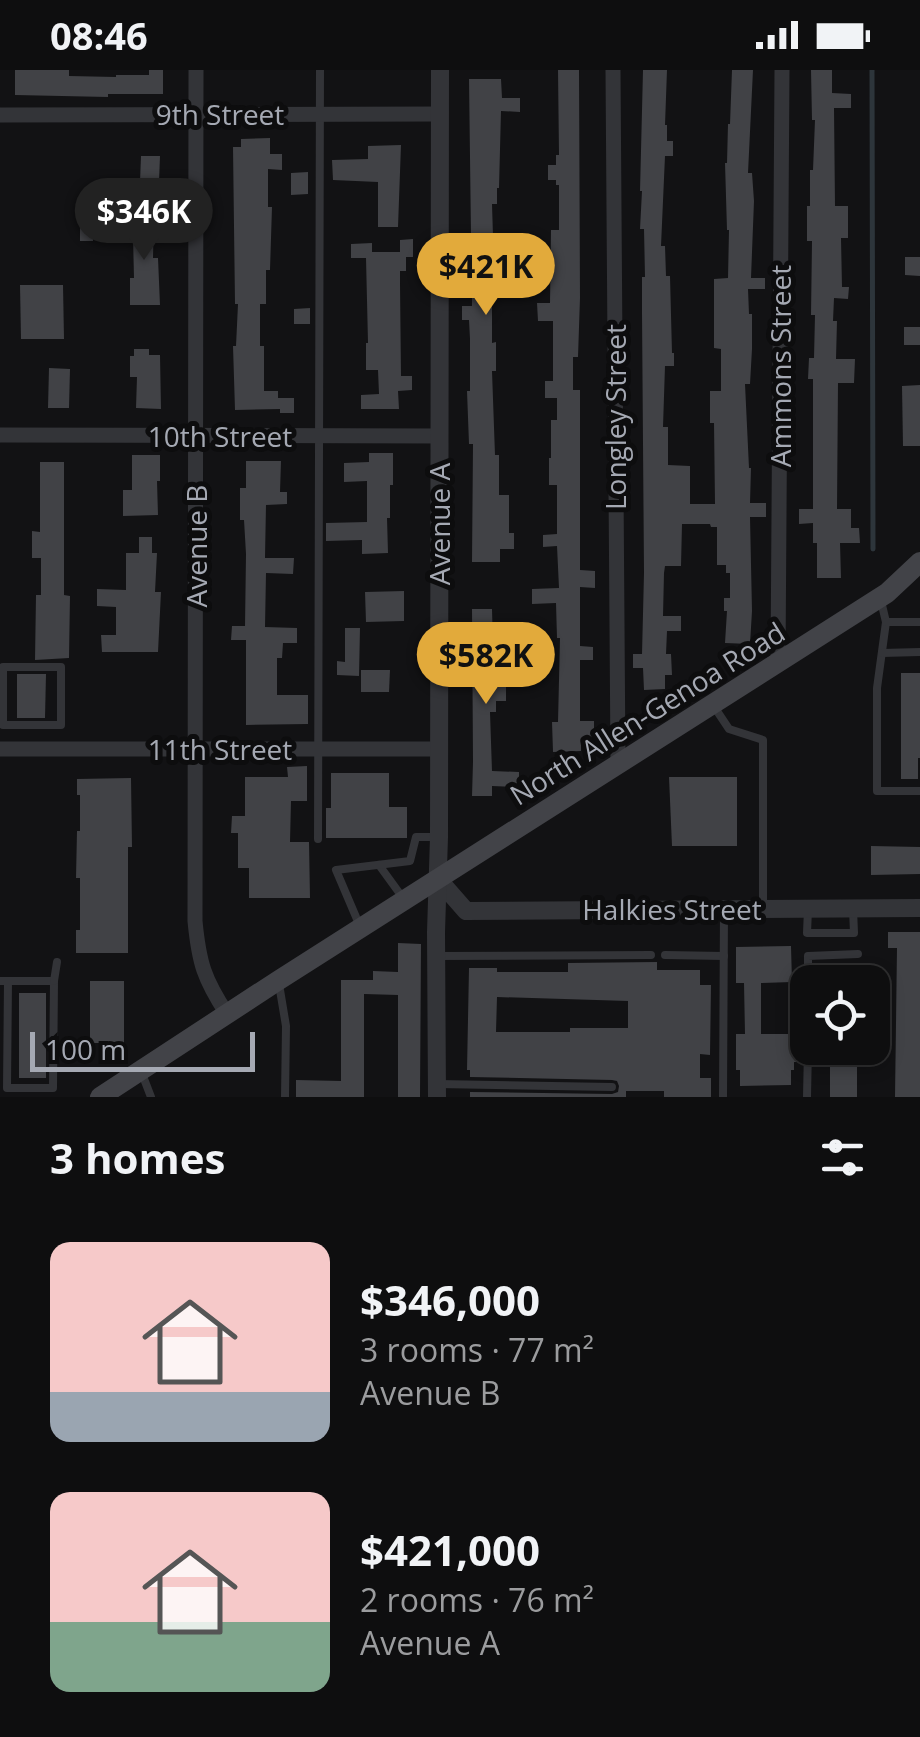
<!DOCTYPE html>
<html lang="en">
<head>
<meta charset="utf-8">
<style>
	:root { --surface:#0e0e0f; --page:#171718; --text:#f1f3f6; --muted:#9b9c9e; --line:#2e2e2f; --accent:#e2aa3b }
	body { margin:0; font-family:"Open Sans",sans-serif; background:var(--page); color:var(--text); height:100vh; display:flex; flex-direction:column; font-size:38px; white-space:nowrap }
	* { box-sizing:border-box; margin:0 }
	p { font-size:32px; color:var(--muted) }
	.icon { flex:none; width:55px; height:55px; fill:none; stroke:currentColor; stroke-width:2; stroke-linecap:round; stroke-linejoin:round }
	.map { position:relative; height:1027px; overflow:hidden }
	.details { display:flex; flex-direction:column; background:var(--surface); flex:1 }
	.details>* { flex:none }
	.controls { position:absolute; left:790px; top:895px; display:grid; gap:20px }
	.controls a { display:grid; place-items:center; width:100px; height:100px; border-radius:20px; background:var(--surface); box-shadow:0 5px 15px #0003,0 0 0 2px var(--line); font-size:50px }
	.scale { position:absolute; left:30px; bottom:25px; width:225px; box-sizing:border-box; padding-left:10px; border:5px solid #a5a9b3; border-top:0; font-size:28px; line-height:35px; white-space:nowrap; color:#a5a9b3; -webkit-text-stroke:8px #0d0d0e; paint-order:stroke }
	.price { position:absolute; translate:-50% -85px; padding:0 22px; border-radius:35px; background:var(--accent); color:#111; font-size:32px; line-height:65px; filter:drop-shadow(0 2px 5px #0008) }
	.price::after { content:''; position:absolute; left:50%; top:60px; width:30px; height:22px; margin-left:-15px; background:inherit; clip-path:polygon(0 0,100% 0,50% 100%) }
	.price.current { background:#222; color:#fff }
	ul { padding:0; list-style:none }
	li { display:flex; align-items:center; gap:30px; height:250px; padding:0 50px }
	li span { display:grid; place-items:center; flex:none; width:280px; height:200px; border-radius:20px; color:#555 }
	li>.icon { margin-inline-start:auto }
	span .icon { width:120px; height:120px; fill:#fffc; stroke-width:1 }
	li b { font-size:42px }
	h2 { display:flex; justify-content:space-between; align-items:center; height:120px; padding:0 50px; font-size:42px }
	.status { display:flex; justify-content:space-between; align-items:center; height:70px; padding:0 50px; background:var(--surface); direction:ltr }
	.status svg { height:28px; fill:currentColor }
	.map>svg:first-child { display:block }
	.lines { fill:none; stroke-linecap:round; stroke-linejoin:round }
	.stream { stroke:#2d353b; stroke-width:5 }
	.building { fill:#414246; fill-rule:evenodd }
	.service { stroke:#333438; stroke-width:8 }
	.minor { stroke:#333438; stroke-width:15 }
	.tertiary { stroke:#333438; stroke-width:18 }
	.secondary { stroke:#424348; stroke-width:20 }
	.labels { text-anchor:middle; dominant-baseline:central; stroke-width:10; stroke-linejoin:round; paint-order:stroke }
	.street-label { font-size:28px; fill:#a5a9b3; stroke:#0d0d0e }
</style>
</head>
<body>
<div class="status"><b>08:46</b><svg viewBox="0 0 49 12"><path d="M0 12V9h3v3zM5 12V6h3v6zM10 12V3h3v9zM15 12V0h3v12zM26 1h20v11H26zM47 4h2v5h-2z"/></svg></div>
<div class="map">
<svg width="920" height="1027" viewBox="0 0 920 1027">
	<rect width="100%" height="100%" fill="#121214"/>
	<g class="lines">
		<path class="stream" d="M 872,0 L 873,479"/>
	</g>
	<g class="building">
		<path d="M 15,0 L 69,0 L 69,6 L 116,7 L 116,5 L 149,5 L 149,0 L 163,0 L 163,24 L 108,24 L 108,27 L 15,25 Z"/>
		<path d="M 558,0 L 579,0 L 580,228 L 578,287 L 573,287 L 573,320 L 580,320 L 580,500 L 595,501 L 595,518 L 580,517 L 580,576 L 593,577 L 593,590 L 580,590 L 580,651 L 594,651 L 594,668 L 581,668 L 581,681 L 553,682 L 552,652 L 558,652 L 560,568 L 557,568 L 556,533 L 532,534 L 532,519 L 559,518 L 557,476 L 543,477 L 543,465 L 557,464 L 557,415 L 549,415 L 549,388 L 551,388 L 551,350 L 557,350 L 557,328 L 545,328 L 545,311 L 553,311 L 553,251 L 538,251 L 537,233 L 550,233 L 551,160 L 559,160 L 559,115 L 556,115 L 556,110 L 548,110 L 548,95 L 556,95 L 556,85 L 559,85 Z"/>
		<path d="M 643,0 L 667,0 L 665,55 L 667,55 L 667,71 L 673,71 L 673,86 L 665,86 L 661,176 L 665,176 L 666,206 L 670,206 L 672,283 L 674,283 L 674,296 L 665,296 L 663,357 L 668,357 L 668,395 L 690,396 L 690,434 L 715,434 L 714,353 L 710,353 L 710,321 L 721,321 L 721,279 L 714,278 L 714,209 L 728,208 L 729,160 L 727,160 L 725,93 L 727,93 L 728,54 L 730,54 L 732,0 L 753,0 L 748,103 L 752,103 L 754,131 L 751,208 L 765,208 L 765,219 L 748,219 L 749,244 L 752,244 L 752,279 L 750,314 L 745,314 L 749,398 L 751,398 L 750,433 L 766,433 L 766,447 L 750,447 L 752,541 L 750,574 L 725,573 L 727,541 L 724,541 L 724,528 L 730,528 L 730,503 L 726,503 L 726,495 L 717,495 L 717,457 L 711,457 L 710,454 L 682,454 L 681,496 L 665,496 L 664,503 L 663,546 L 681,546 L 681,561 L 667,561 L 666,584 L 671,584 L 672,605 L 665,605 L 665,619 L 644,620 L 643,598 L 633,598 L 633,584 L 642,584 L 644,503 L 642,243 L 642,207 L 645,207 L 644,159 L 640,159 L 642,121 L 640,121 Z"/>
		<path d="M 811,0 L 832,0 L 832,23 L 851,24 L 851,38 L 834,38 L 835,136 L 848,136 L 848,168 L 841,168 L 842,217 L 849,217 L 848,229 L 834,228 L 833,251 L 837,251 L 836,289 L 855,289 L 854,313 L 838,313 L 837,439 L 851,439 L 851,458 L 859,458 L 860,473 L 840,473 L 841,508 L 817,508 L 817,473 L 813,473 L 813,453 L 799,454 L 799,439 L 813,439 L 813,309 L 808,309 L 809,288 L 814,288 L 815,245 L 811,245 L 812,171 L 807,171 L 807,136 L 810,136 L 810,100 L 813,100 L 815,50 L 812,50 Z"/>
		<path d="M 469,9 L 501,9 L 502,28 L 520,28 L 520,42 L 501,41 L 499,118 L 497,118 L 497,134 L 492,134 L 493,166 L 514,166 L 514,190 L 494,190 L 494,226 L 492,226 L 492,273 L 496,272 L 496,301 L 492,301 L 495,385 L 499,385 L 499,425 L 509,425 L 509,463 L 514,463 L 514,479 L 500,479 L 500,492 L 472,492 L 473,374 L 469,374 L 467,321 L 470,321 L 470,269 L 469,250 L 462,250 L 462,236 L 472,236 L 472,190 L 468,190 L 468,166 L 471,166 Z"/>
		<path d="M 270,68 L 270,84 L 282,84 L 282,100 L 268,99 L 268,137 L 272,137 L 270,200 L 266,200 L 266,234 L 260,234 L 260,276 L 264,276 L 264,321 L 278,321 L 278,328 L 294,328 L 294,343 L 280,343 L 280,339 L 235,340 L 233,276 L 236,276 L 238,234 L 235,234 L 233,77 L 241,77 L 241,69 Z"/>
		<path d="M 401,75 L 398,157 L 378,157 L 378,112 L 333,110 L 332,90 L 368,89 L 368,76 Z"/>
		<path d="M 141,86 L 160,86 L 159,112 L 140,112 Z"/>
		<path d="M 308,102 L 308,124 L 291,125 L 291,103 Z"/>
		<path d="M 80,137 L 100,137 L 100,161 L 93,161 L 93,171 L 80,171 Z"/>
		<path d="M 126,146 L 154,146 L 153,188 L 158,188 L 160,235 L 130,235 L 130,208 L 134,208 L 133,166 L 132,158 L 125,157 Z"/>
		<path d="M 413,169 L 413,187 L 406,187 L 406,201 L 400,201 L 400,213 L 401,306 L 412,306 L 412,320 L 398,321 L 399,339 L 361,339 L 361,325 L 379,324 L 378,300 L 366,300 L 366,273 L 368,273 L 366,188 L 351,188 L 351,174 L 372,173 L 372,182 L 400,182 L 400,170 Z"/>
		<path d="M 905,187 L 920,187 L 920,206 L 905,205 Z"/>
		<path d="M 20,215 L 63,215 L 64,269 L 21,269 Z"/>
		<path d="M 310,238 L 310,254 L 294,254 L 294,239 Z"/>
		<rect x="904" y="257" width="16" height="18"/>
		<path d="M 134,279 L 149,279 L 149,285 L 160,285 L 161,339 L 136,338 L 137,307 L 130,307 L 130,286 L 134,286 Z"/>
		<path d="M 49,298 L 70,299 L 69,338 L 48,338 Z"/>
		<path d="M 920,315 L 920,376 L 903,376 L 902,316 Z"/>
		<path d="M 369,383 L 393,383 L 393,415 L 390,415 L 390,448 L 387,448 L 388,483 L 362,484 L 362,470 L 326,471 L 326,453 L 367,452 L 367,411 L 344,412 L 344,393 L 369,392 Z"/>
		<path d="M 132,385 L 160,385 L 160,411 L 157,411 L 158,445 L 123,446 L 123,420 L 132,420 Z"/>
		<path d="M 246,391 L 281,391 L 280,422 L 287,422 L 287,434 L 266,435 L 265,488 L 294,488 L 293,504 L 266,503 L 265,557 L 297,558 L 297,573 L 283,573 L 282,588 L 277,588 L 277,625 L 308,625 L 308,654 L 246,655 L 246,570 L 231,570 L 232,556 L 245,556 L 246,484 L 244,450 L 240,450 L 240,418 L 246,418 Z"/>
		<path d="M 40,392 L 64,392 L 64,525 L 70,526 L 69,588 L 35,590 L 36,525 L 41,525 L 41,488 L 32,488 L 32,461 L 40,462 Z"/>
		<path d="M 139,467 L 152,467 L 152,483 L 157,483 L 155,522 L 161,522 L 158,582 L 102,582 L 101,565 L 116,565 L 116,537 L 97,536 L 97,519 L 126,520 L 126,483 L 139,483 Z"/>
		<path d="M 404,521 L 404,551 L 366,552 L 365,522 Z"/>
		<path d="M 472,539 L 492,539 L 494,612 L 506,612 L 506,631 L 496,631 L 496,642 L 490,642 L 492,701 L 519,702 L 519,717 L 492,716 L 492,726 L 472,726 L 473,692 Z"/>
		<path d="M 345,558 L 360,558 L 359,606 L 337,605 L 337,591 L 345,592 Z"/>
		<path d="M 361,600 L 390,600 L 389,622 L 361,622 Z"/>
		<path d="M 901,603 L 920,603 L 920,688 L 918,688 L 918,709 L 901,709 Z"/>
		<path d="M 17,604 L 46,604 L 45,648 L 17,648 Z"/>
		<path d="M 307,696 L 307,731 L 291,731 L 290,772 L 309,772 L 310,828 L 249,828 L 249,798 L 238,798 L 238,763 L 231,763 L 232,746 L 245,746 L 245,707 L 288,707 L 287,697 Z"/>
		<path d="M 331,703 L 389,703 L 389,737 L 407,737 L 407,768 L 326,768 L 326,738 L 331,738 Z"/>
		<path d="M 669,707 L 737,707 L 737,776 L 672,776 Z"/>
		<path d="M 131,708 L 132,777 L 128,777 L 128,883 L 76,883 L 76,860 L 80,860 L 80,808 L 76,808 L 77,761 L 80,761 L 80,725 L 77,725 L 77,709 Z"/>
		<path d="M 871,776 L 920,777 L 920,804 L 871,805 Z"/>
		<path d="M 888,862 L 920,862 L 920,1027 L 895,1027 L 897,878 L 888,878 Z"/>
		<path d="M 398,873 L 421,874 L 420,1027 L 398,1027 L 398,925 L 364,924 L 364,1027 L 296,1027 L 296,1010 L 341,1011 L 341,910 L 373,910 L 373,901 L 398,902 Z"/>
		<path d="M 791,876 L 792,912 L 761,913 L 761,964 L 794,964 L 794,978 L 801,978 L 800,992 L 794,992 L 794,1000 L 791,1000 L 791,1015 L 740,1016 L 740,1000 L 736,1000 L 736,964 L 745,964 L 744,913 L 736,913 L 736,877 Z"/>
		<path d="M 657,892 L 657,900 L 700,900 L 700,915 L 711,915 L 710,985 L 700,984 L 700,1008 L 711,1008 L 711,1027 L 664,1027 L 664,1021 L 626,1021 L 626,1027 L 470,1027 L 470,1022 L 612,1024 L 618,1022 L 619,1016 L 617,1011 L 612,1010 L 470,1007 L 470,1000 L 467,1000 L 469,898 L 497,898 L 497,902 L 568,902 L 568,893 ZM 497,927 L 628,931 L 628,958 L 570,958 L 570,962 L 496,962 Z"/>
		<path d="M 831,900 L 857,901 L 857,912 L 831,912 Z"/>
		<rect x="90" y="911" width="34" height="62"/>
		<rect x="19" y="923" width="27" height="85"/>
		<path d="M 816,978 L 857,978 L 857,1027 L 830,1027 L 830,992 L 815,992 Z"/>
	</g>
	<g class="lines">
		<g class="service">
			<path d="M 881,531 L 886,552 L 877,618 L 877,721 L 920,721"/>
			<path d="M 886,552 L 920,552"/>
			<path d="M 882,583 L 920,582"/>
			<rect x="3" y="597" width="58" height="58"/>
			<path d="M 715,638 L 729,659 L 763,670 L 763,839"/>
			<path d="M 318,769 L 320,0"/>
			<path d="M 379,795 L 403,828"/>
			<path d="M 808,839 L 807,863 L 854,863 L 853,839"/>
			<path d="M 359,854 L 336,800 L 410,791 L 416,767 L 439,767"/>
			<path d="M 665,885 L 724,886"/>
			<path d="M 436,886 L 651,885"/>
			<path d="M 0,911 L 54,911 L 53,1018 L 7,1018 L 8,911"/>
			<path d="M 54,911 L 57,892"/>
			<path d="M 808,912 L 808,886 L 858,884"/>
			<path d="M 279,914 L 286,956 L 285,1027"/>
			<path d="M 141,1001 L 151,1027"/>
			<path d="M 437,1014 L 612,1017"/>
			<path d="M 723,1027 L 724,839"/>
			<path d="M 807,1027 L 808,978"/>
		</g>
		<g class="minor">
			<path d="M 196,0 L 195,851 C 199,893 204,909 227,944"/>
			<path d="M 613,0 L 618,694"/>
			<path d="M 0,45 L 440,44"/>
			<path d="M 0,365 L 440,366"/>
			<path d="M 778,592 L 782,0"/>
			<path d="M 0,679 L 439,679"/>
		</g>
		<g class="tertiary">
			<path d="M 438,809 L 466,841 L 920,838"/>
			<path d="M 437,1027 L 436,862 L 439,767 L 440,0"/>
		</g>
		<path class="secondary" d="M 100,1027 L 279,910 L 887,523 L 920,492"/>
	</g>
	<g class="labels">
		<g class="street-label">
			<text x="220" y="44">9th Street</text>
			<text transform="translate(780 296) rotate(-90)">Ammons Street</text>
			<text transform="translate(615 347) rotate(-90)">Longley Street</text>
			<text x="220" y="366">10th Street</text>
			<text transform="translate(439 454) rotate(-90)">Avenue A</text>
			<text transform="translate(196 476) rotate(-90)">Avenue B</text>
			<text transform="translate(647 643) rotate(-32)">North Allen-Genoa Road</text>
			<text x="220" y="679">11th Street</text>
			<text x="672" y="839">Halkies Street</text>
		</g>
	</g>
</svg>
<div class="controls">
<a><svg class="icon" aria-label="locate" viewBox="0 0 24 24"><circle cx="12" cy="12" r="6"/><path d="M12 2v4M12 18v4M2 12h4M18 12h4"/></svg></a>
</div>
<div class="scale">100 m</div>
<b class="price current" style="left:144px;top:193px">$346K</b>
<b class="price" style="left:486px;top:248px">$421K</b>
<b class="price" style="left:486px;top:637px">$582K</b>
</div>
<section class="details">
<h2>3 homes<svg class="icon" aria-label="filters" viewBox="0 0 24 24"><path d="M4 7h16M4 17h16"/><circle cx="9" cy="7" r="2"/><circle cx="15" cy="17" r="2"/></svg></h2>
<ul>
<li><span style="background:linear-gradient(#f6c9c9 75%,#9aa5b1 0)"><svg class="icon" aria-label="home" viewBox="0 0 24 24"><path d="M3 11l9-7 9 7M6 9v11h12V9"/></svg></span><div><b>$346,000</b><p>3 rooms · 77 m²</p><p>Avenue B</p></div></li>
<li><span style="background:linear-gradient(#f6c9c9 65%,#7fa58c 0)"><svg class="icon" aria-label="home" viewBox="0 0 24 24"><path d="M3 11l9-7 9 7M6 9v11h12V9"/></svg></span><div><b>$421,000</b><p>2 rooms · 76 m²</p><p>Avenue A</p></div></li>
</ul>
</section>
</body>
</html>
